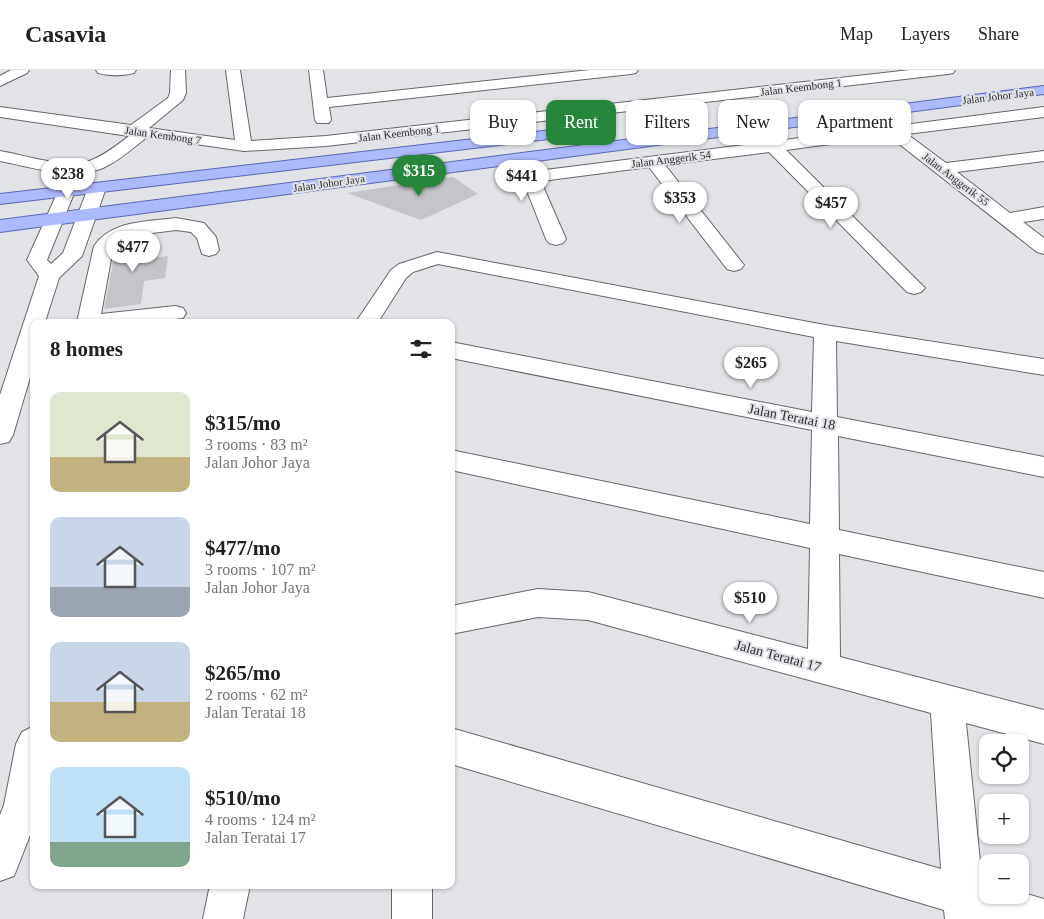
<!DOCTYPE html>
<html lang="en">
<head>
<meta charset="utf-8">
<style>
	:root { --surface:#fff; --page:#f2f2f2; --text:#202124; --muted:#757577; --line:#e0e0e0; --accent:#26873b }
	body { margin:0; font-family:Georgia,serif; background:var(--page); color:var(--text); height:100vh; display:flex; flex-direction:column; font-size:19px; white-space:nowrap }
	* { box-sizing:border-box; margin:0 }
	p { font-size:16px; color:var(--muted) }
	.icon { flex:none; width:28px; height:28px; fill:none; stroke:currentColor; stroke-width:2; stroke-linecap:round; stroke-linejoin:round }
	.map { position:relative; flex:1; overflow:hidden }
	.drawer { position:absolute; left:30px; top:249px; width:425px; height:570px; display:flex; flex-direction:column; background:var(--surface); border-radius:10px; box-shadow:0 1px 4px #0004 }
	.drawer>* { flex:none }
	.hud { position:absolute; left:470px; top:30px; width:475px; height:45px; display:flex; gap:10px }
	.tools { position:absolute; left:979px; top:664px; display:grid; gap:10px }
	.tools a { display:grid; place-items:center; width:50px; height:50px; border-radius:10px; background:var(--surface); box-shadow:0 1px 4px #0004; font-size:25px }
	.price { position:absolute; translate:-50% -42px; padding:0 11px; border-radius:18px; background:#fff; color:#222; font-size:16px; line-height:32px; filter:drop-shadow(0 1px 2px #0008) }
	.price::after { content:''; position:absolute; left:50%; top:30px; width:15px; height:11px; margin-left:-8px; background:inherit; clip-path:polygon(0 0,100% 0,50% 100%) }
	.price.active { background:var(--accent); color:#fff }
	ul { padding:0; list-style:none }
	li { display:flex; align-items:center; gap:15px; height:125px; padding:0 20px }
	li span { display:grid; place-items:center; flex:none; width:140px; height:100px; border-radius:10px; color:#555 }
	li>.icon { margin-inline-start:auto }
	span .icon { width:60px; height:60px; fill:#fffc; stroke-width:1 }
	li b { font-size:21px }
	h2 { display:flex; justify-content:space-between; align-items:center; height:60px; padding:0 20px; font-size:21px }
	.chip { padding:0 18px; border-radius:10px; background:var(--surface); box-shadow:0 1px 4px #0004; font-size:18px; line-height:45px }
	.chip.active { background:var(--accent); color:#fff }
	header { display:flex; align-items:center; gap:30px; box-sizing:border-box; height:70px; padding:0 25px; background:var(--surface); border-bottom:1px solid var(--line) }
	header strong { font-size:24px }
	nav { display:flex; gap:28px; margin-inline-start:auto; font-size:18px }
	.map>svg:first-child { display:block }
	.building { fill:#c4c5c9 }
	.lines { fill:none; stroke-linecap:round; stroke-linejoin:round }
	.minor-casing { stroke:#65676a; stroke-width:2 }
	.major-casing { stroke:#5c69b3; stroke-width:2 }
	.minor { fill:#fff; fill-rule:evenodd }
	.major { fill:#adb9fd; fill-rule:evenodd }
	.labels { text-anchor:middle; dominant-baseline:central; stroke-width:4; stroke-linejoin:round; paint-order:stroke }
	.far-street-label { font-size:11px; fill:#2b2c2d; stroke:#e1e3e7 }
	.street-label { font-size:14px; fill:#2b2c2d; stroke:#e1e3e7 }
</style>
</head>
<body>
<header>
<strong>Casavia</strong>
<nav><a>Map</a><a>Layers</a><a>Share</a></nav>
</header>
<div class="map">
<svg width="1044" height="849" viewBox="0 0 1044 849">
	<rect width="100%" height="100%" fill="#e1e3e7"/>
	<g class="building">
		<path d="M 453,107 L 478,124 L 421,150 L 347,123 Z"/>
		<path d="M 150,167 L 147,189 L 168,186 L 165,208 L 144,211 L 141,234 L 104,239 L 117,172 Z"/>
	</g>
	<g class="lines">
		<g class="minor-casing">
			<g id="minor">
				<path d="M 11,0 L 29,0 L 27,3 L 0,16 L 0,6 Z"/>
				<path d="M 96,0 L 136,0 L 134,3 C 123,6 109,6 98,3 Z"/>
				<path d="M 171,0 L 185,0 L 186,23 L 183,30 L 149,58 L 235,70 L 226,0 L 240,0 L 251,71 L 326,66 L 910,0 L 955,0 L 953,3 L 948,4 L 326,76 L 244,81 L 147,67 C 133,78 119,91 103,98 C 71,111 32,97 0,91 L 0,81 C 24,85 66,99 89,91 C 104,86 117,75 129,66 L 0,47 L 0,37 L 131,55 L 168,28 L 170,23 Z"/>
				<path d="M 309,0 L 323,0 L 327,28 L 590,0 L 638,0 L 636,3 L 631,4 L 329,37 L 331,50 L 329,53 L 317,53 L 315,50 Z"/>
				<path d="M 1044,37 L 1044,47 L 907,64 L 946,93 L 1044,81 L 1044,91 L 957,102 L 1010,143 L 1044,137 L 1044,149 L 1023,152 L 1044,168 L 1044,184 L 1037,182 L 889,66 L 786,80 L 921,214 L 925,218 L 921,222 L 914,224 L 907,222 L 769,82 L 665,95 L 744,195 L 741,199 L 734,201 L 727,199 L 649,97 L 542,111 L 542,114 L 566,169 L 563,173 L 556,175 L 549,173 L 546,169 L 523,111 L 531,102 L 537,101 L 879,58 L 877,55 L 879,52 L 885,50 L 896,56 Z"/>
				<path d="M 97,113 L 103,114 L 106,118 L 82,186 L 59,208 L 45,252 L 34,252 L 34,294 L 13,365 L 9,372 L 0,374 L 0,325 L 39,206 L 27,190 L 60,117 L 66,116 L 72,117 L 75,121 L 47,190 L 51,194 L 63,183 L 88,118 L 91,114 Z"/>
				<path d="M 176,148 L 204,153 L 216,167 L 219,180 L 216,184 L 209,186 L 202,184 L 197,168 L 191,162 L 176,160 L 128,166 L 113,178 L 101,244 L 175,236 L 183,238 L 186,243 L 183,248 L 151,252 L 77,252 L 94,176 C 112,150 147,152 176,148 Z"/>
				<path d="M 437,182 L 825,255 L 1044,289 L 1044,305 L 836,271 L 837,347 L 1044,387 L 1044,407 L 838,366 L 839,460 L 1044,502 L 1044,528 L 839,484 L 840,587 L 1044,640 L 1044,674 L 966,653 L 982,811 L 988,812 L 988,825 L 1020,825 L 1020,822 L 1044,829 L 1044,849 L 945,849 L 944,840 L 451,694 L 451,658 L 941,799 L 931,643 L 588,550 L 538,547 L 451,564 L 451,536 L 538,519 L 588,522 L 808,579 L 810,478 L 451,400 L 451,380 L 810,454 L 812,360 L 451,288 L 451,272 L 812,342 L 814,267 L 438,194 L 413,202 L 406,208 L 378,252 L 356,252 L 391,200 L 399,194 Z"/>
				<path d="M 34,656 L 34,755 L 14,806 L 0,811 L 0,745 L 4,735 L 16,674 L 22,662 Z"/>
				<path d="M 210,815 L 250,815 L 243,849 L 203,849 Z"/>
				<rect x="392" y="815" width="40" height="34"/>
			</g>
		</g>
		<g class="major-casing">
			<g id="major">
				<path d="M 1044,16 L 1044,24 L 0,162 L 0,150 Z"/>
				<path d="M 560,59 L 566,61 L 568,64 L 566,67 L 0,134 L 0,124 Z"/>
			</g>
		</g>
		<use href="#minor" class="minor"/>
		<use href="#major" class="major"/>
	</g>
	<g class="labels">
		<g class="far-street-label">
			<text transform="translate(801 17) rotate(-7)">Jalan Keembong 1</text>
			<text transform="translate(998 26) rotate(-7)">Jalan Johor Jaya</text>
			<text transform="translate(399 63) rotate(-7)">Jalan Keembong 1</text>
			<text transform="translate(163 65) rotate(8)">Jalan Kembong 7</text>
			<text transform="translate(671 89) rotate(-7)">Jalan Anggerik 54</text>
			<text transform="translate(956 109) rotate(37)">Jalan Anggerik 55</text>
			<text transform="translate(329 113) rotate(-8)">Jalan Johor Jaya</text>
		</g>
		<g class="street-label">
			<text transform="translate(792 347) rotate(11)">Jalan Teratai 18</text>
			<text transform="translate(778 586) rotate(15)">Jalan Teratai 17</text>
		</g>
	</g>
</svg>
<div class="tools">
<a><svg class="icon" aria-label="locate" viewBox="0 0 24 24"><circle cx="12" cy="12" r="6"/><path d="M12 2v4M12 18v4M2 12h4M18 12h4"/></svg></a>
<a>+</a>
<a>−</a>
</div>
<b class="price active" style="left:419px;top:127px">$315</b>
<b class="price" style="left:68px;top:130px">$238</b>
<b class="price" style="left:522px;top:132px">$441</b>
<b class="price" style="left:680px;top:154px">$353</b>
<b class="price" style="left:831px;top:159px">$457</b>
<b class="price" style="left:133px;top:203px">$477</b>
<b class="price" style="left:751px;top:319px">$265</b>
<b class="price" style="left:750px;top:554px">$510</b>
<div class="hud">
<a class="chip">Buy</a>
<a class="chip active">Rent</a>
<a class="chip">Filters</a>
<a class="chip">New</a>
<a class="chip">Apartment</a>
</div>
<section class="drawer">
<h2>8 homes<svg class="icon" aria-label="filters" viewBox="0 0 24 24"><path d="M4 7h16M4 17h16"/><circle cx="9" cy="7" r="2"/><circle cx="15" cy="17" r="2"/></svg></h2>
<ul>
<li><span style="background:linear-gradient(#dfe7d0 65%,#c2b280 0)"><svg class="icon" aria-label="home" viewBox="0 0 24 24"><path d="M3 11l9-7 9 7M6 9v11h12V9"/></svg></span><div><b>$315/mo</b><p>3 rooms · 83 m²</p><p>Jalan Johor Jaya</p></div></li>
<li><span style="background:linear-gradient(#c9d6e8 70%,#9aa5b1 0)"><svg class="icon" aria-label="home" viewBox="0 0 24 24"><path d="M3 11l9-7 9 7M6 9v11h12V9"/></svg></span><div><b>$477/mo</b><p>3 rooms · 107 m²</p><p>Jalan Johor Jaya</p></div></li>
<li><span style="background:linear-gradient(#c9d6e8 60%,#c2b280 0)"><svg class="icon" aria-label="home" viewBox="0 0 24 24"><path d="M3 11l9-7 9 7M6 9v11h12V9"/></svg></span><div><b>$265/mo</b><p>2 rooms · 62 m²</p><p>Jalan Teratai 18</p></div></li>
<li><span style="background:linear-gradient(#bfe0f5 75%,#7fa58c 0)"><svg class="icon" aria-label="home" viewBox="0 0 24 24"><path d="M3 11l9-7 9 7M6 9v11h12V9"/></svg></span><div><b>$510/mo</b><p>4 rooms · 124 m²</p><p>Jalan Teratai 17</p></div></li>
</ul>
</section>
</div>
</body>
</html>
